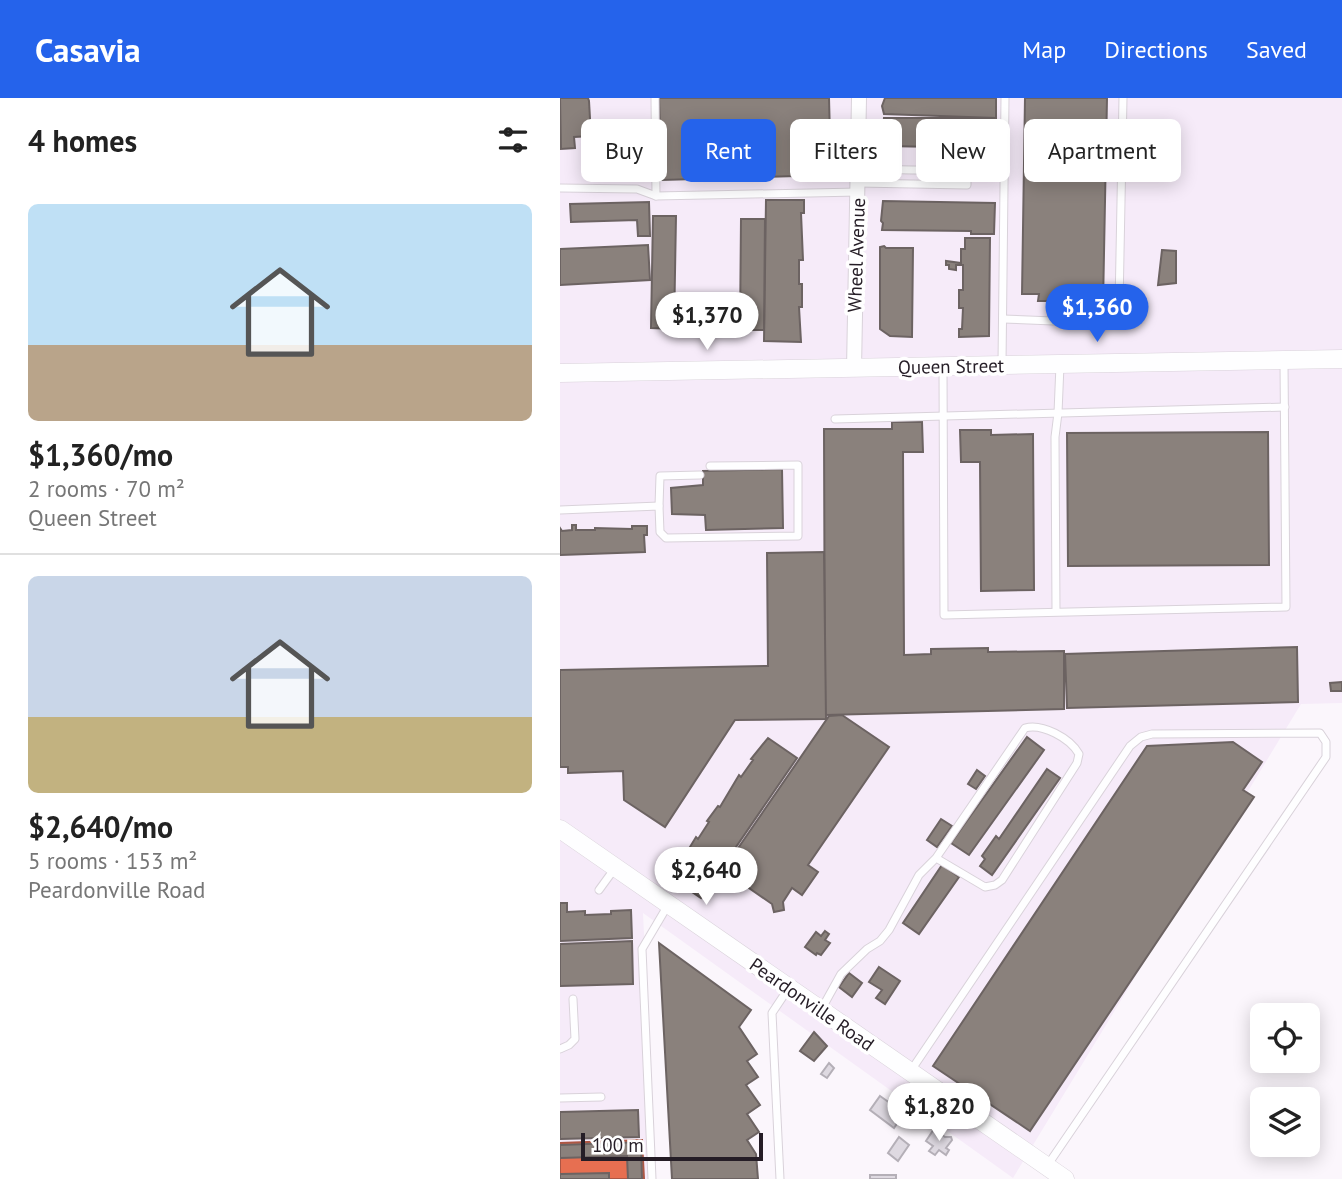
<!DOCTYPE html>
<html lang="en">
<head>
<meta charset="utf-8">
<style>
	:root { --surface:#fff; --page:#f2f2f2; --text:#222; --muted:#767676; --line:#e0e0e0; --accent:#2563eb }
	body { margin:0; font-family:"PT Sans",sans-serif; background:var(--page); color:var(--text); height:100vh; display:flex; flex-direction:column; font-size:26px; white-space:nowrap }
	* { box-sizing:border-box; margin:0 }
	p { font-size:23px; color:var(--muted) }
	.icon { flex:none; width:38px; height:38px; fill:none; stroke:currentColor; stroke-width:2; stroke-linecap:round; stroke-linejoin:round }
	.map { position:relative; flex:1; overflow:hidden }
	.panel { display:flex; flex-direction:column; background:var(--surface); width:560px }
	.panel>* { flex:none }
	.top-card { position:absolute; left:21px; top:21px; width:654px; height:63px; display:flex; gap:14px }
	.fabs { position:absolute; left:690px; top:905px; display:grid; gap:14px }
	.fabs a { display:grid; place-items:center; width:70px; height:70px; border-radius:10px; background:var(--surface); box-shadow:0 4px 18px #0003; font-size:35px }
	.scale { position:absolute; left:21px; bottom:18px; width:182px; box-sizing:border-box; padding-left:7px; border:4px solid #251d26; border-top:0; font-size:19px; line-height:24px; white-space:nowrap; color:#251d26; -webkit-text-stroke:5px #fff; paint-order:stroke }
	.price { position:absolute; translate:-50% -60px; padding:0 16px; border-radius:24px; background:#fff; color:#222; font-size:23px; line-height:46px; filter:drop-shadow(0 2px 4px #0008) }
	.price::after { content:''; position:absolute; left:50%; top:42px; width:21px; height:16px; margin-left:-10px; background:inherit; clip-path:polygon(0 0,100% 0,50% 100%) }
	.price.current { background:var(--accent); color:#fff }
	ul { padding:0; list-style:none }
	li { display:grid; align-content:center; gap:14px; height:371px; padding:0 28px }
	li+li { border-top:2px solid var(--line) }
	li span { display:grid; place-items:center; height:217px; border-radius:10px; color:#555 }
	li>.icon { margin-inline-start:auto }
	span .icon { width:126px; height:126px; fill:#fffc; stroke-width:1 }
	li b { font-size:30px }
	h2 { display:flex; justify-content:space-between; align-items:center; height:84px; padding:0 28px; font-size:30px }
	.pill { padding:0 24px; border-radius:10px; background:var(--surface); box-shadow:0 4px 18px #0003; font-size:24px; line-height:63px }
	.pill.current { background:var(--accent); color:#fff }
	header { display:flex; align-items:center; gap:42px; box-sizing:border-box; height:98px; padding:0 35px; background:var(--accent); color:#fff }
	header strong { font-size:33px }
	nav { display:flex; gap:38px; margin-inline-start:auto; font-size:24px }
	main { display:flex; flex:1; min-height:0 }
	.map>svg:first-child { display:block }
	.built { fill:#f6ebf9 }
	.shops { fill:#e76f51; stroke:#ad5644; stroke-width:2 }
	.industry { fill:#8a817c; stroke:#6c6362; stroke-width:2 }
	.building { fill:#ded9e1; stroke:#b4afb7; stroke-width:2 }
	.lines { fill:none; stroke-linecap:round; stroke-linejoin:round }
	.service-casing { stroke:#d9d2da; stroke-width:9 }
	.minor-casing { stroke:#d9d2da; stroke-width:16 }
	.tertiary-casing { stroke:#d9d2da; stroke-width:19 }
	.service { stroke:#fefeff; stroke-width:7 }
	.minor { stroke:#fefeff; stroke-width:14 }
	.tertiary { stroke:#fefeff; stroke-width:18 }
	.labels { text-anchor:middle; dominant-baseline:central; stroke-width:7; stroke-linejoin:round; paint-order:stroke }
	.street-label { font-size:19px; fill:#251d26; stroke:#fff }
</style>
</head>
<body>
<header>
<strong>Casavia</strong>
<nav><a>Map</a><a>Directions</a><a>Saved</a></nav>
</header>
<main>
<section class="panel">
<h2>4 homes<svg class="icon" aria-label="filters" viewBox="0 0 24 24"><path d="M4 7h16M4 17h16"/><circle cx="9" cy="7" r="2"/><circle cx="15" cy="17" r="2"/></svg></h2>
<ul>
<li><span style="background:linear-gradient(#bfe0f5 65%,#b9a48a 0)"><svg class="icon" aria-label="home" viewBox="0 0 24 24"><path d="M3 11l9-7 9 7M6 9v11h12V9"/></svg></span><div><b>$1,360/mo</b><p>2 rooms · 70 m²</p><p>Queen Street</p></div></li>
<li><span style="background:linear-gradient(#c9d6e8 65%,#c2b280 0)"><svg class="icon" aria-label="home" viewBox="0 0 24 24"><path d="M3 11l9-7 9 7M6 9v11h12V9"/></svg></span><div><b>$2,640/mo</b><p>5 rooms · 153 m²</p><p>Peardonville Road</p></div></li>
</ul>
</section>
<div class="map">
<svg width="782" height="1081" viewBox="0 0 782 1081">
	<rect width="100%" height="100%" fill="#fbf6fc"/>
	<path class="built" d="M 0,0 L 782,0 L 782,605 L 741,606 L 453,1080 L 83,815 L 96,1081 L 0,1081 Z"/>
	<path class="shops" d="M 82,1042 L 84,1081 L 0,1081 L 0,1045 Z"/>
	<g class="industry">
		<path d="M 0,0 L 28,0 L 29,3 L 31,38 L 14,39 L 15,50 L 1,51 Z"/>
		<path d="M 99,0 L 269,0 L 271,77 L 102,82 Z"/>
		<path d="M 325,0 L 436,0 L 436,20 L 324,16 L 322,8 Z"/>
		<path d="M 465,0 L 547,0 L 543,207 L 494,206 L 494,203 L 478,203 L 479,196 L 462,196 Z"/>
		<path d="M 324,20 L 436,20 L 435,50 L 324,48 L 323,28 Z"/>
		<path d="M 206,102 L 244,102 L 244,115 L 241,115 L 243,162 L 239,162 L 239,186 L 242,186 L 242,209 L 239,209 L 241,244 L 204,243 Z"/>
		<path d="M 323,103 L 435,105 L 434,136 L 411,136 L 411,133 L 322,132 L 323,125 L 321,123 Z"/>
		<path d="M 89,104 L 90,138 L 78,138 L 77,122 L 11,124 L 10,106 Z"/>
		<path d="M 93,118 L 116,118 L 114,231 L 91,230 Z"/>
		<path d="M 181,121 L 205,121 L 204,232 L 180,232 Z"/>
		<path d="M 405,140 L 430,140 L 429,238 L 399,239 L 399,231 L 402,231 L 403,210 L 399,210 L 399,192 L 403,192 L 403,167 L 396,167 L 396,172 L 389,171 L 389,167 L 386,167 L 386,163 L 401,165 L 401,151 L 405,151 Z"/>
		<path d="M 88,147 L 90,182 L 0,187 L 0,151 Z"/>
		<path d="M 324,148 L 326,150 L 353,150 L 352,239 L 330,238 L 320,231 L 320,149 Z"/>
		<path d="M 602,152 L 616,153 L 616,185 L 598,187 Z"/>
		<path d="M 332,324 L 362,324 L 363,354 L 343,354 L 344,557 L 371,556 L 371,551 L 428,550 L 428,554 L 504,553 L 504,611 L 265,617 L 264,331 L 332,331 Z"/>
		<path d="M 400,332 L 431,332 L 431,337 L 473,336 L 474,492 L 421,493 L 420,364 L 401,364 Z"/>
		<path d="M 708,334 L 709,467 L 508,468 L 507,335 Z"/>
		<path d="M 222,371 L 223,430 L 146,432 L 145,417 L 112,416 L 111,390 L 143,387 L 143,373 Z"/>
		<path d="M 12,427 L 16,427 L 16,432 L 35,432 L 35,430 L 72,431 L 72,428 L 87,428 L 87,437 L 84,437 L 85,454 L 0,457 L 0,430 L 2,433 L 12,432 Z"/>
		<path d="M 264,454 L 266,621 L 175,622 L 105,729 L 64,702 L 63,673 L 8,675 L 8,669 L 0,669 L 0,572 L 208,568 L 207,455 Z"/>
		<path d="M 737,549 L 738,604 L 507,610 L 505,556 Z"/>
		<path d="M 782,584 L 782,593 L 771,593 L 770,585 Z"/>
		<path d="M 282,617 L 329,649 L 248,767 L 258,774 L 242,797 L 232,790 L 223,804 L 224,812 L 214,814 L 212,806 L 163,772 L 269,618 Z"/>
		<path d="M 467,639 L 484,652 L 409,757 L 391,745 Z"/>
		<path d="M 208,640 L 237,660 L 141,800 L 113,781 L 118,774 L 116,772 L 136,739 L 138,741 L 149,724 L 147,723 L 158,708 L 160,709 L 179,677 L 181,679 L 193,662 L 191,661 Z"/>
		<path d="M 673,644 L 702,664 L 683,692 L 694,699 L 470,1033 L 373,968 L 587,648 Z"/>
		<path d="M 487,671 L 500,680 L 432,777 L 420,768 L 425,761 L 422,758 L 436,738 L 439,741 Z"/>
		<path d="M 417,672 L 425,678 L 416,691 L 408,686 Z"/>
		<path d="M 381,721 L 392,728 L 377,749 L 367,742 Z"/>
		<path d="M 382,767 L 399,779 L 359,836 L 343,825 Z"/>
		<path d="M 0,805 L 7,805 L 7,814 L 25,813 L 25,817 L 51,816 L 51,813 L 71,812 L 72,840 L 0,843 Z"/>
		<path d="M 265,833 L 269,836 L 265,842 L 270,845 L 261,857 L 257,855 L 256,857 L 245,849 L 256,834 L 261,838 Z"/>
		<path d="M 72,843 L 73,886 L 0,888 L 0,846 Z"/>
		<path d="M 99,845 L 191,912 L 179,929 L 197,956 L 187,963 L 198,979 L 186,987 L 200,1007 L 187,1016 L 199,1034 L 187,1042 L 196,1056 L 198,1081 L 112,1081 Z"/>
		<path d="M 319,869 L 340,883 L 325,906 L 316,900 L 322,892 L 309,884 Z"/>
		<path d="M 289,875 L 302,885 L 292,899 L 279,889 Z"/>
		<path d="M 254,934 L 267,948 L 254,963 L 240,953 Z"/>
		<path d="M 78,1012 L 79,1039 L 0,1041 L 0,1014 Z"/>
		<path d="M 81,1044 L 82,1081 L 68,1081 L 67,1058 L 0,1060 L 0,1047 Z"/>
		<path d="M 49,1075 L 49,1081 L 0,1081 L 0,1076 Z"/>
	</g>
	<g class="building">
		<path d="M 269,965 L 274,970 L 267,980 L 261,976 Z"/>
		<path d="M 320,998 L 344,1015 L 334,1030 L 310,1012 Z"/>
		<path d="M 374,1031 L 385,1039 L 391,1039 L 392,1042 L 386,1050 L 389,1052 L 386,1057 L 379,1052 L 375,1057 L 369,1053 L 373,1048 L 366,1043 Z"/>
		<path d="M 339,1039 L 349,1047 L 338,1063 L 328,1055 Z"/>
		<rect x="310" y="1077" width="26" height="4"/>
	</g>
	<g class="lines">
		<g class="service-casing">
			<g id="service">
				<path d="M 298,85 L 407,87 L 407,73 L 298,71"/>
				<path d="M 0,90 L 77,91 L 96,98 L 95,0"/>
				<path d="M 96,98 L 298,94"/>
				<path d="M 443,221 L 543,225 L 555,220 L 559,208 L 563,0"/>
				<path d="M 442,266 L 445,0"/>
				<path d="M 383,269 L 384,517 L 726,509 L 724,264"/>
				<path d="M 275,321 L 725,309"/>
				<path d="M 99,408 L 100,378 L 140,377"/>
				<path d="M 0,412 L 99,408 L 100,434 L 106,440 L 238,438 L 238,367 L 150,368"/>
				<path d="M 496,513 L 495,339 L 498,315 L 500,267"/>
				<path d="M 39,792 L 55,770"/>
				<path d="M 261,912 L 281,876 L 307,851 L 320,843 L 329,832 L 359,777 L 376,760 L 465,630 C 482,625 510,640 519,656 L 517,665 L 442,782 L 435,787 L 425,789 L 376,760"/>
				<path d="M 0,951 L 9,947 L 15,941 L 13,901"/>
				<path d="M 350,974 L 570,648 L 581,639 L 592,636 L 760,635 L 766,644 L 766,659 L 487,1068"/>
				<path d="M 0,1000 L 41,999"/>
				<path d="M 92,1081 L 82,851 L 108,807"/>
				<path d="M 220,1081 L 212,915 L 228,891"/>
			</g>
		</g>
		<g class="minor-casing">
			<path id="minor" d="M 294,271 L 299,0"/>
		</g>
		<g class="tertiary-casing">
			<g id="tertiary">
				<path d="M 0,275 L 782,261"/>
				<path d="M 0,731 L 505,1081"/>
			</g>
		</g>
		<use href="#service" class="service"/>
		<use href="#minor" class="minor"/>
		<use href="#tertiary" class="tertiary"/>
	</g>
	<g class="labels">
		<g class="street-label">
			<text transform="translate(296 157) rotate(-88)">Wheel Avenue</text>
			<text transform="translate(391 268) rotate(-1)">Queen Street</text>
			<text transform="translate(252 906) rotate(35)">Peardonville Road</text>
		</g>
	</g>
</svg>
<div class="fabs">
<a><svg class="icon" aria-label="locate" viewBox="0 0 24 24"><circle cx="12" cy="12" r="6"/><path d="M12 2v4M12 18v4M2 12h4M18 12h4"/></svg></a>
<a><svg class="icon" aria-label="layers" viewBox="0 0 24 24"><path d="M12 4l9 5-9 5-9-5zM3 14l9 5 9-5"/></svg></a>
</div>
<div class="scale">100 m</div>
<b class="price current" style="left:537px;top:246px">$1,360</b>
<b class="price" style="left:147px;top:254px">$1,370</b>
<b class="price" style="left:146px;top:809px">$2,640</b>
<b class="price" style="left:379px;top:1045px">$1,820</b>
<div class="top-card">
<a class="pill">Buy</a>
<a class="pill current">Rent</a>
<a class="pill">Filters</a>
<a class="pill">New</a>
<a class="pill">Apartment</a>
</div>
</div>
</main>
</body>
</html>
